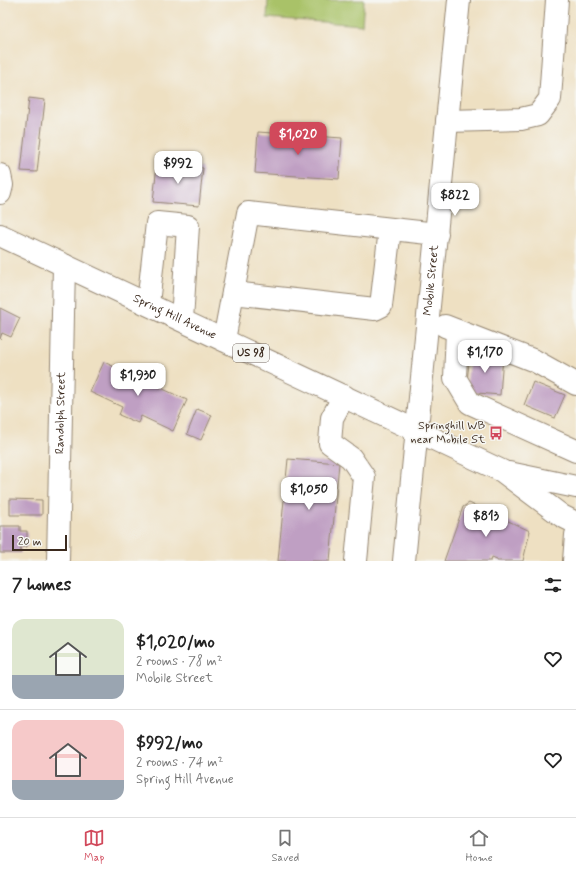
<!DOCTYPE html>
<html lang="en">
<head>
<meta charset="utf-8">
<style>
	:root { --surface:#fff; --page:#f2f2f2; --text:#222; --muted:#767676; --line:#e0e0e0; --accent:#d1495b }
	body { margin:0; font-family:Mynerve,sans-serif; background:var(--page); color:var(--text); height:100vh; display:flex; flex-direction:column; font-size:15px; white-space:nowrap }
	* { box-sizing:border-box; margin:0 }
	p { font-size:13px; color:var(--muted) }
	.icon { flex:none; width:22px; height:22px; fill:none; stroke:currentColor; stroke-width:2; stroke-linecap:round; stroke-linejoin:round }
	.map { position:relative; height:561px; overflow:hidden }
	.drawer { display:flex; flex-direction:column; background:var(--surface); flex:1 }
	.drawer>* { flex:none }
	.scale { position:absolute; left:12px; bottom:10px; width:55px; box-sizing:border-box; padding-left:4px; border:2px solid #3b2a1e; border-top:0; font-size:11px; line-height:14px; white-space:nowrap; color:#3b2a1e; -webkit-text-stroke:3px #f6f6f2; paint-order:stroke }
	.price { position:absolute; translate:-50% -34px; padding:0 9px; border-radius:8px; background:#fff; color:#222; font-size:13px; line-height:26px; filter:drop-shadow(0 1px 2px #0008) }
	.price::after { content:''; position:absolute; left:50%; top:24px; width:12px; height:9px; margin-left:-6px; background:inherit; clip-path:polygon(0 0,100% 0,50% 100%) }
	.price.selected { background:var(--accent); color:#fff }
	ul { padding:0; list-style:none }
	li { display:flex; align-items:center; gap:12px; height:100px; padding:0 12px }
	li+li { border-top:1px solid var(--line) }
	li span { display:grid; place-items:center; flex:none; width:112px; height:80px; border-radius:12px; color:#555 }
	li>.icon { margin-inline-start:auto }
	span .icon { width:48px; height:48px; fill:#fffc; stroke-width:1 }
	li b { font-size:17px }
	h2 { display:flex; justify-content:space-between; align-items:center; height:48px; padding:0 12px; font-size:17px }
	.tabs { display:flex; justify-content:space-around; align-items:center; height:56px; border-top:1px solid var(--line); background:var(--surface); font-size:11px; color:var(--muted) }
	.tabs a { display:grid; justify-items:center; gap:2px }
	.tabs .selected { color:var(--accent) }
	.map>svg:first-child { display:block }
	.green { fill:#a9c267; stroke:#727642 }
	.building { fill:#bf9fc3 }
	.lines { fill:none; stroke-linecap:round; stroke-linejoin:round }
	.minor-casing { stroke:#948570; stroke-width:24 }
	.major-casing { stroke:#948570; stroke-width:24 }
	.minor { stroke:#fff; stroke-width:22 }
	.major { stroke:#fff; stroke-width:22 }
	.labels { text-anchor:middle; dominant-baseline:central; stroke-width:3; stroke-linejoin:round; paint-order:stroke }
	.shield { fill:#f6f6f2; stroke:#73675e; stroke-width:1 }
	.shield-label { font-size:11px; font-weight:bold; fill:#3b2a1e }
	.street-label { font-size:12px; fill:#3b2a1e; stroke:#f6f6f2 }
	.poi-label { font-size:12px; fill:#3b2a1e; stroke:#f6f6f2; text-anchor:end }
</style>
</head>
<body>
<div class="map">
<svg width="576" height="561" viewBox="0 0 576 561">
	<rect width="100%" height="100%" fill="#f6f6f2"/>
	<filter id="ink" filterUnits="userSpaceOnUse"><feTurbulence type="fractalNoise" baseFrequency=".025" numOctaves="2"/><feDisplacementMap in="SourceGraphic" scale="8" xChannelSelector="R" yChannelSelector="G"/><feConvolveMatrix kernelMatrix="1 2 1 2 8 2 1 2 1" color-interpolation-filters="sRGB"/></filter>
	<filter id="wash" filterUnits="userSpaceOnUse"><feTurbulence type="fractalNoise" baseFrequency=".012" numOctaves="4" result="noise"/><feDisplacementMap in="SourceGraphic" scale="16" xChannelSelector="R" yChannelSelector="G"/><feGaussianBlur stdDeviation="0.9" result="paint"/><feColorMatrix in="noise" values="0 0 0 0 0 0 0 0 0 0 0 0 0 0 0 0 0 1.4 0 .05"/><feComposite in="paint" operator="in"/></filter>
	<g filter="url(#wash)">
		<rect width="100%" height="100%" fill="#eee0c2"/>
		<path class="green" d="M 268,0 L 364,0 L 362,25 L 267,18 Z"/>
		<g id="blocks">
			<g class="building">
				<path d="M 29,98 L 45,100 L 37,172 L 21,171 Z"/>
				<path d="M 258,132 L 342,138 L 339,179 L 255,173 Z"/>
				<path d="M 157,164 L 203,168 L 199,206 L 153,202 Z"/>
				<path d="M 0,308 L 20,318 L 11,337 L 2,333 L 0,339 Z"/>
				<path d="M 470,353 L 503,356 L 500,395 L 466,392 Z"/>
				<path d="M 104,362 L 187,400 L 173,431 L 141,416 L 138,423 L 119,415 L 122,407 L 90,392 Z"/>
				<path d="M 533,382 L 565,395 L 555,418 L 524,405 Z"/>
				<path d="M 197,409 L 212,415 L 201,440 L 187,434 Z"/>
				<path d="M 288,459 L 339,463 L 330,561 L 278,561 Z"/>
				<path d="M 10,499 L 42,500 L 42,515 L 10,515 Z"/>
				<path d="M 469,503 L 530,531 L 523,561 L 497,561 L 497,559 L 492,557 L 491,561 L 444,561 L 463,507 Z"/>
				<path d="M 0,526 L 20,526 L 20,531 L 27,531 L 27,547 L 20,547 L 21,553 L 0,553 Z"/>
			</g>
		</g>
	</g>
	<g filter="url(#ink)">
		<use href="#blocks" fill-opacity="0" stroke="#948570" stroke-width="1"/>
		<g class="lines">
			<g class="minor-casing">
				<g id="minor">
					<path d="M 447,121 L 521,119 L 538,115 L 550,99 L 557,0"/>
					<path d="M 0,175 L 2,185 L 0,193"/>
					<path d="M 233,293 L 375,309 L 381,306 L 390,229"/>
					<path d="M 148,304 L 157,223 L 188,226 L 182,320"/>
					<path d="M 445,326 L 535,361 L 576,384"/>
					<path d="M 457,331 L 455,378 L 470,403 L 576,451"/>
					<path d="M 224,340 L 248,213 L 437,234"/>
					<path d="M 344,396 L 332,418 L 330,443 L 351,458 L 364,477 L 356,561"/>
					<path id="s1" d="M 58,561 L 64,265"/>
					<path id="s2" d="M 404,561 L 459,0"/>
					<path d="M 574,561 L 576,535"/>
				</g>
			</g>
			<g class="major-casing">
				<g id="major">
					<path id="s3" d="M 0,235 L 502,471 L 562,516 L 576,523"/>
					<path d="M 509,473 L 576,487"/>
				</g>
			</g>
			<use href="#minor" class="minor"/>
			<use href="#major" class="major"/>
		</g>
	</g>
	<defs>
		<g id="bus-bare" transform="scale(1.08)"><path d="M-5-6H5V4H4V6H2V4H-2V6H-4V4H-5ZM-3.5-4V0h7V-4ZM-3.5 1.2v1.5H-2V1.2ZM2 1.2v1.5H3.5V1.2Z" fill="#d1495b" stroke="#f6f6f2" stroke-width="2.5" paint-order="stroke"/></g>
	</defs>
	<g fill-rule="evenodd">
		<use href="#bus-bare" x="496" y="433"/>
	</g>
	<g class="labels">
		<rect class="shield" x="233" y="344" width="36" height="18" rx="3"/>
		<g class="shield-label">
			<text x="251" y="353">US 98</text>
		</g>
		<g class="street-label">
			<text stroke="none"><textPath href="#s2" startOffset="282">Mobile Street</textPath></text>
			<text stroke="none"><textPath href="#s3" startOffset="193">Spring Hill Avenue</textPath></text>
			<text stroke="none"><textPath href="#s1" startOffset="148">Randolph Street</textPath></text>
		</g>
		<g class="poi-label">
			<text x="485" y="426">Springhill WB<tspan x="485" dy="14">near Mobile St</tspan></text>
		</g>
	</g>
</svg>
<div class="scale">20 m</div>
<b class="price selected" style="left:298px;top:156px">$1,020</b>
<b class="price" style="left:178px;top:185px">$992</b>
<b class="price" style="left:455px;top:217px">$822</b>
<b class="price" style="left:485px;top:374px">$1,170</b>
<b class="price" style="left:138px;top:397px">$1,930</b>
<b class="price" style="left:309px;top:511px">$1,050</b>
<b class="price" style="left:486px;top:538px">$813</b>
</div>
<section class="drawer">
<h2>7 homes<svg class="icon" aria-label="filters" viewBox="0 0 24 24"><path d="M4 7h16M4 17h16"/><circle cx="9" cy="7" r="2"/><circle cx="15" cy="17" r="2"/></svg></h2>
<ul>
<li><span style="background:linear-gradient(#dfe7d0 70%,#9aa5b1 0)"><svg class="icon" aria-label="home" viewBox="0 0 24 24"><path d="M3 11l9-7 9 7M6 9v11h12V9"/></svg></span><div><b>$1,020/mo</b><p>2 rooms · 78 m²</p><p>Mobile Street</p></div><svg class="icon" aria-label="heart" viewBox="0 0 24 24"><path d="M12 20l-8-8c-3-5 5-10 8-4 3-6 11-1 8 4z"/></svg></li>
<li><span style="background:linear-gradient(#f6c9c9 75%,#9aa5b1 0)"><svg class="icon" aria-label="home" viewBox="0 0 24 24"><path d="M3 11l9-7 9 7M6 9v11h12V9"/></svg></span><div><b>$992/mo</b><p>2 rooms · 74 m²</p><p>Spring Hill Avenue</p></div><svg class="icon" aria-label="heart" viewBox="0 0 24 24"><path d="M12 20l-8-8c-3-5 5-10 8-4 3-6 11-1 8 4z"/></svg></li>
</ul>
</section>
<nav class="tabs">
<a class="selected"><svg class="icon" aria-label="map" viewBox="0 0 24 24"><path d="M3 6l6-2 6 2 6-2v14l-6 2-6-2-6 2zM9 4v14M15 6v14"/></svg>Map</a>
<a><svg class="icon" aria-label="saved" viewBox="0 0 24 24"><path d="M7 4h10v16l-5-4-5 4z"/></svg>Saved</a>
<a><svg class="icon" aria-label="home" viewBox="0 0 24 24"><path d="M3 11l9-7 9 7M6 9v11h12V9"/></svg>Home</a>
</nav>
</body>
</html>
